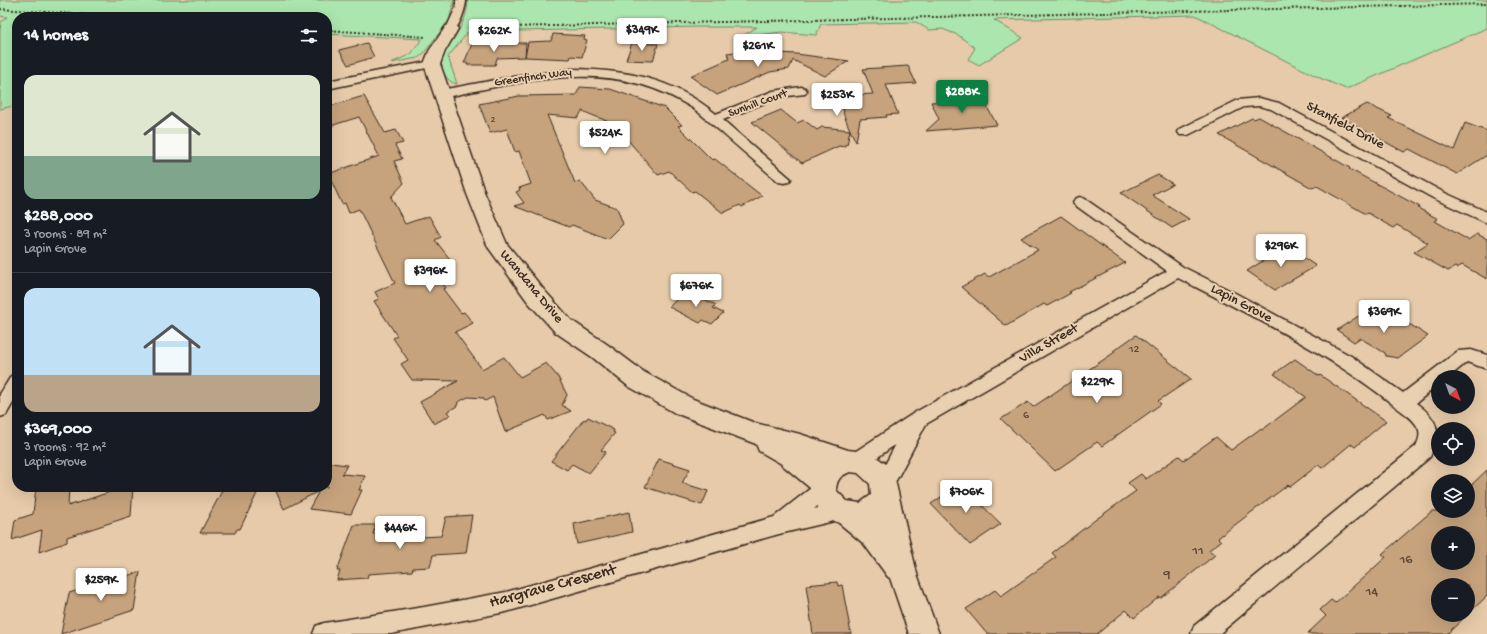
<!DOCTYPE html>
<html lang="en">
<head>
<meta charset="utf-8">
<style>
	:root { --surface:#171b24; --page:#20242c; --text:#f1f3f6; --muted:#9ea1a6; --line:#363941; --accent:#0b8043 }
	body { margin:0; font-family:"Gochi Hand",sans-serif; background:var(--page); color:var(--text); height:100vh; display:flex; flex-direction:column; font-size:15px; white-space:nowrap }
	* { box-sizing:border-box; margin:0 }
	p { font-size:13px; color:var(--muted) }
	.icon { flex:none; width:22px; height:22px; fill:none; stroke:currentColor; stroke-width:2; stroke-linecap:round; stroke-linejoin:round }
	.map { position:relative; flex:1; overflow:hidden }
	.side { position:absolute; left:12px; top:12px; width:320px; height:480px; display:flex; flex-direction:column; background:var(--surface); border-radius:16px; box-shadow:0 4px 16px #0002 }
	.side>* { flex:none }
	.needle { width:26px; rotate:139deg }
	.tools { position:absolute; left:1431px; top:370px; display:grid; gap:8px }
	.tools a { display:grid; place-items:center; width:44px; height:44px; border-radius:50%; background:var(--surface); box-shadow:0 4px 16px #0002; font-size:20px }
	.price { position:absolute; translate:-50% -34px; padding:0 9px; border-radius:4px; background:#fff; color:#222; font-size:13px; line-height:26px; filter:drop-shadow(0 1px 2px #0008) }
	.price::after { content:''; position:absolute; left:50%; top:24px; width:12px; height:9px; margin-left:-6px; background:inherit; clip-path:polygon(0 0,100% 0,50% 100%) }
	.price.selected { background:var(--accent); color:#fff }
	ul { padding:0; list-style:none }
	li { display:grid; align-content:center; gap:8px; height:212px; padding:0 12px }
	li+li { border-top:1px solid var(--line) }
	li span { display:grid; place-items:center; height:124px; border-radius:12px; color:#555 }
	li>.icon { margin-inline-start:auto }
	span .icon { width:72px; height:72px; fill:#fffc; stroke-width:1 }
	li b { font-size:17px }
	h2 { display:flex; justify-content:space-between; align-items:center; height:48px; padding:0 12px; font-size:17px }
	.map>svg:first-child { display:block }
	.green { fill:#aae6ad; stroke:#728866 }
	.building { fill:#c6a37d; stroke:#3b2a1e; fill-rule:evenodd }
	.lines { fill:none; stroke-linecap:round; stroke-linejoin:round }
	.street-casing { stroke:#3b2a1e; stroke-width:3 }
	.secondary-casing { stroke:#3b2a1e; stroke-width:3 }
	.path { stroke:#3b2a1e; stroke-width:2; stroke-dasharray:2 2; stroke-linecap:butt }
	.street { fill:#e9d0b1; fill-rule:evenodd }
	.secondary { fill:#e9d0b1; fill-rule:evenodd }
	.labels { text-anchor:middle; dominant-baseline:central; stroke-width:4; stroke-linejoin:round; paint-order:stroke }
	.far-number-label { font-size:10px; fill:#5e4836 }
	.far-street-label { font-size:12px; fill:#3b2a1e; stroke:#e9d0b1 }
	.number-label { font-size:12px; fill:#5e4836 }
	.street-label { font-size:14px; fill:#3b2a1e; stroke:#e9d0b1 }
	.near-number-label { font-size:14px; fill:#5e4836 }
	.near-street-label { font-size:17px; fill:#3b2a1e; stroke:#e9d0b1 }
</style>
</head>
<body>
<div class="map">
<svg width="1487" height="634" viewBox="0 0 1487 634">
	<rect width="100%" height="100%" fill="#e6caa9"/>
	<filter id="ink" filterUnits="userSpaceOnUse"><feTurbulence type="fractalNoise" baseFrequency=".025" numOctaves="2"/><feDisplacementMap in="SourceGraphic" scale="8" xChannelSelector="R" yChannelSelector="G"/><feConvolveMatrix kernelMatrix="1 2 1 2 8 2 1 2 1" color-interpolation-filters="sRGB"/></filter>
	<g filter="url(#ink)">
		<g class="green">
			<path d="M 0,0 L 454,0 L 449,20 L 424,53 L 418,58 L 391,63 L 411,54 L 422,39 L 327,34 L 327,17 L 17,17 L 17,105 L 0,109 L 0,30 L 1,22 L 7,17 L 0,16 Z"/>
			<path d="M 468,0 L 1487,0 L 1487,28 L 1346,89 L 1320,78 L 1195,15 L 994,20 L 1023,38 L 979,65 L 968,59 L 975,48 L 958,35 L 942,29 L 929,30 L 916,22 L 821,24 L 816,35 L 782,32 L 741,37 L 757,27 L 697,27 L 474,32 L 468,32 L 448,57 L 457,84 C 444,81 443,70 440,59 C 452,41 468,21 468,0 Z"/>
		</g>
		<g class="building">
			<path d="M 553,34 L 585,36 L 584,39 L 587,40 L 582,57 L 571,56 L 570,59 L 525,57 L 528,42 L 551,41 Z"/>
			<path d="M 367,43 L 374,57 L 348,65 L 339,50 Z"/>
			<path d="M 477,43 L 526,43 L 525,57 L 497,58 L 495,65 L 467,65 L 468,63 L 464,63 L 472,44 Z"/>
			<path d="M 632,43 L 658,44 L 653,61 L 626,60 Z"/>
			<path d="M 744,51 L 796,54 L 849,61 L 825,76 L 793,60 L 789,69 L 770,72 L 717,95 L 690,76 L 729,59 L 727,53 Z"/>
			<path d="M 908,66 L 916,83 L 886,85 L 898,114 L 886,115 L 887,117 L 860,119 L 856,142 L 850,130 L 847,145 L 844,145 L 844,147 L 839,146 L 802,163 L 752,122 L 781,110 L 797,123 L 804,120 L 817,130 L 822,127 L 850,130 L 843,113 L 844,112 L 838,96 L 873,94 L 863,69 Z"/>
			<path d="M 580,87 L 610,89 L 665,108 L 682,125 L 678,126 L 712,160 L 715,159 L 762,196 L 742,207 L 740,205 L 723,213 L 695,191 L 692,192 L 669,171 L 658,175 L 614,124 L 582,111 L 578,118 L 547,115 L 575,183 L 580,181 L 595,200 L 617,208 L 623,224 L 608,239 L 572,225 L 569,227 L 514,206 L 524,203 L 516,192 L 520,190 L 519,188 L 531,184 L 519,151 L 515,152 L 507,129 L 490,133 L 479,104 L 519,96 L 576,95 Z"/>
			<path d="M 364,96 L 385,133 L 396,130 L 403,143 L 395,145 L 402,159 L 394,161 L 404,183 L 391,197 L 405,224 L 429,216 L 441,237 L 435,240 L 453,263 L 451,264 L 453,267 L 439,273 L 444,280 L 441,281 L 446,288 L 443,289 L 461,313 L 464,312 L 473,323 L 455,332 L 482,369 L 504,357 L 520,377 L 546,363 L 558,377 L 567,395 L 562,405 L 571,411 L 548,420 L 545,415 L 505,432 L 493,397 L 485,401 L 483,398 L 468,397 L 458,402 L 457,406 L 447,412 L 450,415 L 434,424 L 420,402 L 458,381 L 412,380 L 401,364 L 408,360 L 393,338 L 397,336 L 374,301 L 379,299 L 375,292 L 395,283 L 359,209 L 349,213 L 345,203 L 342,204 L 328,174 L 379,156 L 359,117 L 327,127 L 327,107 Z"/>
			<path d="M 981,96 L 997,125 L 926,131 L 939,119 L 931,102 L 964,100 L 963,97 Z"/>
			<path d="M 1367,104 L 1392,116 L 1388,118 L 1454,150 L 1465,123 L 1487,131 L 1487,155 L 1457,174 L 1409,149 L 1404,152 L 1341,118 Z"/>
			<path d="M 1259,117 L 1350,168 L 1349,169 L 1420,207 L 1418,208 L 1438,219 L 1435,221 L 1468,240 L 1477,234 L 1487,239 L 1487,279 L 1462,265 L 1457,268 L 1455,267 L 1448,271 L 1414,252 L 1428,243 L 1397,225 L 1393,228 L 1368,213 L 1366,214 L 1317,186 L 1312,188 L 1219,135 L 1252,118 L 1254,119 Z"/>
			<path d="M 1158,175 L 1173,184 L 1152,195 L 1189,219 L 1172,228 L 1121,193 Z"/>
			<path d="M 1061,216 L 1125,263 L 1069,292 L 1071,293 L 1047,306 L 1044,304 L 1006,326 L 961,287 L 985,274 L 989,277 L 1038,250 L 1021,238 Z"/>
			<path d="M 1286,246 L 1316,266 L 1275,290 L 1247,271 Z"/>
			<path d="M 686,290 L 716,305 L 713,308 L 723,313 L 712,324 L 703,320 L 700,323 L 669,307 Z"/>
			<path d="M 1380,313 L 1397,324 L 1403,320 L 1428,336 L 1398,358 L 1386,356 L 1385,353 L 1360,338 L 1354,342 L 1337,330 L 1360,315 L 1369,320 Z"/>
			<path d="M 1136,335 L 1191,379 L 1158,401 L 1161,404 L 1102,446 L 1097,442 L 1055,471 L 1001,419 L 1028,402 L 1033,407 L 1115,352 L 1113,351 Z"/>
			<path d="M 1295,359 L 1319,376 L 1320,375 L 1386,421 L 1355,447 L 1351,444 L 1322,468 L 1318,465 L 1290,487 L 1288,485 L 1253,511 L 1218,538 L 1221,541 L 1209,550 L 1215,555 L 1161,598 L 1159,597 L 1134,618 L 1126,610 L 1097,634 L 987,634 L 966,609 L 995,590 L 1001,596 L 1056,557 L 1052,553 L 1095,520 L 1136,491 L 1128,483 L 1141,474 L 1146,479 L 1179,456 L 1184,460 L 1216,437 L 1231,450 L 1260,429 L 1262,430 L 1306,397 L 1274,374 Z"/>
			<path d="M 588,417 L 614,430 L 613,432 L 615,433 L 601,450 L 606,452 L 589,473 L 572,464 L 567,470 L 551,461 L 584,419 L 586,420 Z"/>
			<path d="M 659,459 L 690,469 L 682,483 L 708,491 L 702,505 L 645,487 Z"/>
			<path d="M 331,463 L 347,465 L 342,474 L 365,476 L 359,490 L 362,490 L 351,514 L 309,509 L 319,491 L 284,509 L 274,487 L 327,487 L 327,469 Z"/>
			<path d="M 1487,470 L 1487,596 L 1468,614 L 1468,585 L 1438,585 L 1438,615 L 1467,615 L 1447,634 L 1307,634 L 1326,616 L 1320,610 L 1331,600 L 1335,603 L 1386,557 L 1382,554 L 1432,511 L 1468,511 L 1468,488 ZM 1438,533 L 1468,533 L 1468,563 L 1438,563 Z"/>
			<path d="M 960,484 L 1001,524 L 970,545 L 931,504 Z"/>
			<path d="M 36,487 L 69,487 L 68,506 L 125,487 L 133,487 L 131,516 L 67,537 L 67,542 L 39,552 L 42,530 L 12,540 L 15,520 L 33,514 Z"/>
			<path d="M 224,487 L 260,487 L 240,529 L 237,529 L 235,533 L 200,533 Z"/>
			<path d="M 629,512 L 632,532 L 577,544 L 574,524 Z"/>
			<path d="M 472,515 L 466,553 L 433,555 L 430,567 L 413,568 L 412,571 L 368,574 L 367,578 L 337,580 L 340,571 L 337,571 L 354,525 L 376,525 L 373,534 L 379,534 L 378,539 L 441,536 L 446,517 Z"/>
			<path d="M 140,572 L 134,610 L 61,634 L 69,593 Z"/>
			<path d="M 837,582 L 838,586 L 842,585 L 851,634 L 813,634 L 806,585 Z"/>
		</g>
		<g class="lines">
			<g class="street-casing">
				<g id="street">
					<path d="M 456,0 L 466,0 C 466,8 459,30 451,32 L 446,29 L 456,7 Z"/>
					<path d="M 432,61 L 436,62 L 438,64 L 436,66 L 327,89 L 327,81 Z"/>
					<path d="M 572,69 C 627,70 672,78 716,114 L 773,91 L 801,87 L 805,88 L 807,91 L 805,94 L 779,97 L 723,120 L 791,179 L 789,182 L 784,183 L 779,182 C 759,165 739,148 719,130 C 710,123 701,113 691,107 C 611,56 527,81 441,98 L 437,97 L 435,94 L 437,91 L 441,90 L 506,78 Z"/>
					<path d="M 1259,98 L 1279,103 L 1443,192 L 1487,212 L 1487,223 L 1433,198 L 1271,109 L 1259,106 L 1244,107 L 1188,135 L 1180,135 L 1178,132 L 1180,129 L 1238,100 Z"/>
					<path d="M 1080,197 L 1085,199 L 1183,267 L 1237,294 L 1351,356 L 1403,393 L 1458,351 L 1471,350 L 1487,355 L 1487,369 L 1467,362 L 1449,377 L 1438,377 L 1438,385 L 1416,403 C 1439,420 1442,431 1430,457 L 1219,634 L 1191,634 L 1194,626 L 1416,446 C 1419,440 1421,433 1418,428 C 1413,417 1400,411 1391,403 C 1328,353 1250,315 1178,278 L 926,424 L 891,490 L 884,492 L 877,490 L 875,484 L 896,444 L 864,467 L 857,469 L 850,467 L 848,461 L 850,455 L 914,413 L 1167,271 L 1075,205 L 1073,202 L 1075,199 Z"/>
					<path d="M 17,374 L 17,396 L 6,415 L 0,417 L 0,394 L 11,376 Z"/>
					<path d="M 823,482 L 830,484 L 833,490 L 830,496 L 814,509 L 840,503 L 847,506 L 850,512 L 847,518 L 779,534 L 506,612 L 391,634 L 313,634 L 316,626 L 324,623 L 424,607 L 506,592 L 774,517 L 816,484 Z"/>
				</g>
			</g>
			<g class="secondary-casing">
				<path id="secondary" d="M 451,25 L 456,26 L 458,29 L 445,51 L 440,64 L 485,194 L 507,244 L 544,290 L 571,320 L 608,345 L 644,372 L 693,399 L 755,423 L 800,434 L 848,450 L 864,452 L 875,456 L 886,464 L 896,484 L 917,574 L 939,634 L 909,634 L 890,578 L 888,577 L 864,544 L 839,523 L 828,518 L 819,509 L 810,488 L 780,463 L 759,451 L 756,444 L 675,413 L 628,386 L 592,357 L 555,332 L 528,302 L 488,247 L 467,194 L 424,64 L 429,51 L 444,29 L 446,26 ZM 850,472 L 858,473 L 870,484 L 871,495 L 860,503 L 847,501 L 836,490 C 837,479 840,476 850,472 Z"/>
			</g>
			<g class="path">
				<path d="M 0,9 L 120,17"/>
				<path d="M 468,28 L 1487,4"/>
				<path d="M 327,30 L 426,37"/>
			</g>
			<use href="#street" class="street"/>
			<use href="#secondary" class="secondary"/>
		</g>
	</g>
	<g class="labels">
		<g class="far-number-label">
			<text x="493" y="120">2</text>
		</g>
		<g class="far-street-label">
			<text transform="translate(533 78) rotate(-8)">Greenfinch Way</text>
			<text transform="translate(758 104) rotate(-20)">Sunhill Court</text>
		</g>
		<g class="number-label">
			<text x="1134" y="350">12</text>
			<text x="1026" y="416">6</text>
		</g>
		<g class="street-label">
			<text transform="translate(1345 126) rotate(28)">Stanfield Drive</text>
			<text transform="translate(531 287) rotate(50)">Wandana Drive</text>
			<text transform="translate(1241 304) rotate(28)">Lapin Grove</text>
			<text transform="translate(1049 344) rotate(-30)">Villa Street</text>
		</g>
		<g class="near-number-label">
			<text x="1198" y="551">11</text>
			<text x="1406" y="560">16</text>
			<text x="1167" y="575">9</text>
			<text x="1372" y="592">14</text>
		</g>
		<g class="near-street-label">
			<text transform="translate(553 587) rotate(-15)">Hargrave Crescent</text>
		</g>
	</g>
</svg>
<div class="tools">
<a><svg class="needle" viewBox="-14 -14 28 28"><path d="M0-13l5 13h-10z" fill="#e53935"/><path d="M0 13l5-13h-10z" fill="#9ea1a6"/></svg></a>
<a><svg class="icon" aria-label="locate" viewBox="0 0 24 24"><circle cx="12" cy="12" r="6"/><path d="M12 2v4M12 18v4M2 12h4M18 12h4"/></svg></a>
<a><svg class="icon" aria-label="layers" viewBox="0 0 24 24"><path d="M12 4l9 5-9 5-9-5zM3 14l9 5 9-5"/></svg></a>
<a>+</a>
<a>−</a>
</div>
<b class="price" style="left:642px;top:52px">$349K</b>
<b class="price" style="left:494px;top:53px">$262K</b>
<b class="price" style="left:758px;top:68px">$261K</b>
<b class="price selected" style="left:962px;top:114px">$288K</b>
<b class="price" style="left:837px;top:117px">$253K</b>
<b class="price" style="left:605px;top:155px">$524K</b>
<b class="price" style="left:1281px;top:268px">$296K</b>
<b class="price" style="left:430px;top:293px">$396K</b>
<b class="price" style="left:696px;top:308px">$676K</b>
<b class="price" style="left:1384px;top:334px">$369K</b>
<b class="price" style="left:1097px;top:404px">$229K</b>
<b class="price" style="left:966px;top:514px">$706K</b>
<b class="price" style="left:400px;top:550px">$446K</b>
<b class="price" style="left:101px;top:602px">$259K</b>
<section class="side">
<h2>14 homes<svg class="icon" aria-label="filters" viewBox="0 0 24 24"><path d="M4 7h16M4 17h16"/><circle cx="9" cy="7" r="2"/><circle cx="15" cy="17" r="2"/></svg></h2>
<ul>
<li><span style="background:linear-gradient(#dfe7d0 65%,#7fa58c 0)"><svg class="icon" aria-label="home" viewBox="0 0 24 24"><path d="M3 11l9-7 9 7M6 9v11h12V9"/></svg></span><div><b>$288,000</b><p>3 rooms · 89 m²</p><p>Lapin Grove</p></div></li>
<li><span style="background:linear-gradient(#bfe0f5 70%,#b9a48a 0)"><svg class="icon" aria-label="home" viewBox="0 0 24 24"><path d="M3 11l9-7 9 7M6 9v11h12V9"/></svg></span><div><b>$369,000</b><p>3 rooms · 92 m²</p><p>Lapin Grove</p></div></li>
</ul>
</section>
</div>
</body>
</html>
